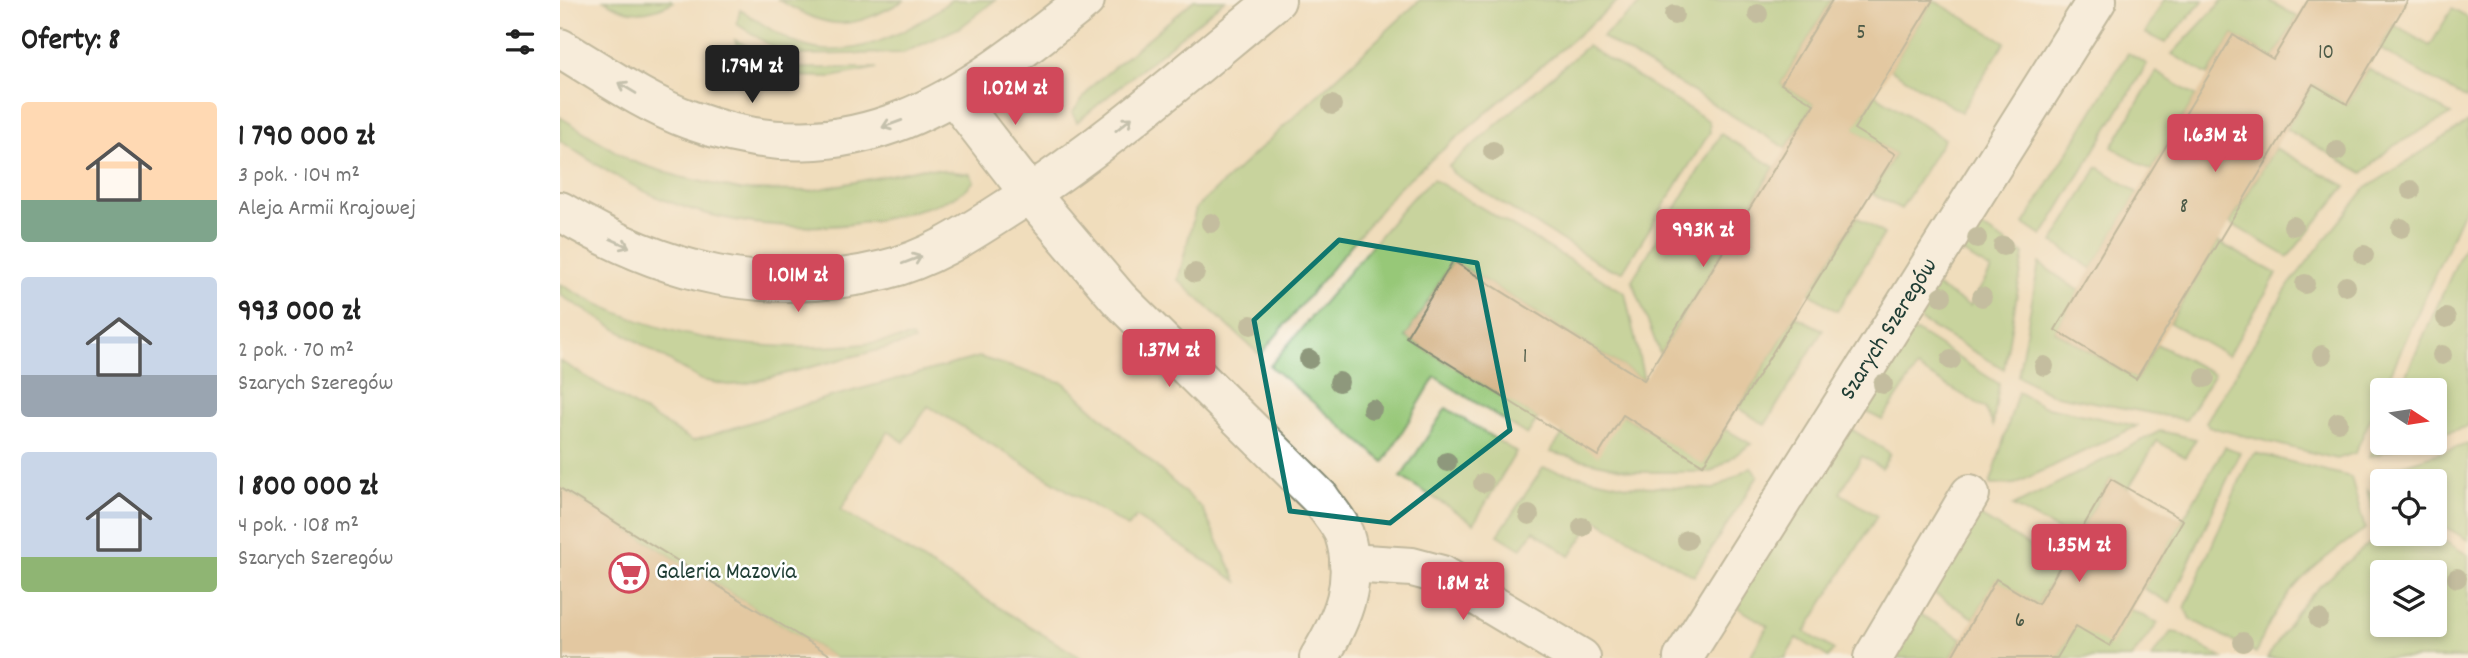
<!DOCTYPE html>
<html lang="pl">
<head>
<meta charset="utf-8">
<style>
	:root { --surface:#fff; --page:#f6f6f6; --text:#222; --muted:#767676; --accent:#d1495b }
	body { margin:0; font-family:Dekko,sans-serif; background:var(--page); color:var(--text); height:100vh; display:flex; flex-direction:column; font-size:26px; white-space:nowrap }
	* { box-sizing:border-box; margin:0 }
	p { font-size:23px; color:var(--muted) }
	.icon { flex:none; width:38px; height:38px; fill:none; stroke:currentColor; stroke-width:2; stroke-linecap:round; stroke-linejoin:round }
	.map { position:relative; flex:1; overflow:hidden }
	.details { display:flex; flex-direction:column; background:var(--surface); width:560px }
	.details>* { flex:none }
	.needle { width:46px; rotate:102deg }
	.buttons { position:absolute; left:1810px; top:378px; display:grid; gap:14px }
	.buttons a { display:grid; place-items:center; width:77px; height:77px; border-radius:7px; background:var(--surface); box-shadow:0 4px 10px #0003; font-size:35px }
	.price { position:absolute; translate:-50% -60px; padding:0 16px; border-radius:7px; background:var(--accent); color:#fff; font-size:23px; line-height:46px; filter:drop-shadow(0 2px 4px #0008) }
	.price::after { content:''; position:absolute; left:50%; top:42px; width:21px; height:16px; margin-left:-10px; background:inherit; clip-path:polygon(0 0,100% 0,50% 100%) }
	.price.active { background:#222; color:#fff }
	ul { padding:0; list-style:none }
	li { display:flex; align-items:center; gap:21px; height:175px; padding:0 21px }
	li span { display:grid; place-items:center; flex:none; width:196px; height:140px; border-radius:7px; color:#555 }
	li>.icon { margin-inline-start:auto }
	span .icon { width:84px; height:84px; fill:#fffc; stroke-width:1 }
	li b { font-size:30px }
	h2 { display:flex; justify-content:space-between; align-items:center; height:84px; padding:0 21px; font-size:30px }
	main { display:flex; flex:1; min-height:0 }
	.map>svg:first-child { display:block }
	.green { fill:#97c878; stroke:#5b8256; stroke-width:2; fill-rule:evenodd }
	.building { fill:#d2af80 }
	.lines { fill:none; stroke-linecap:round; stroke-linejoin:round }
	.minor-casing { stroke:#888d78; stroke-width:42 }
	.tertiary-casing { stroke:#888d78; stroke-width:42 }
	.minor { stroke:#fff; stroke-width:38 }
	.tertiary { stroke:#fff; stroke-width:38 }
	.tree { fill:#8e987b }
	.oneway { stroke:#8f9e9a }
	.marked { fill:none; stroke:#0f766e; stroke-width:5; stroke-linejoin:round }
	.labels { text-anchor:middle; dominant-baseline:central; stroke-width:5; stroke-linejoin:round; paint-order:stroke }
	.number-label { font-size:21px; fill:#4c5a47 }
	.street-label { font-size:24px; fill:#1f3d34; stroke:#fff }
	.poi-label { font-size:24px; fill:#1f3d34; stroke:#fff; text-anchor:start }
</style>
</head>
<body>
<main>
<section class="details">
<h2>Oferty: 8<svg class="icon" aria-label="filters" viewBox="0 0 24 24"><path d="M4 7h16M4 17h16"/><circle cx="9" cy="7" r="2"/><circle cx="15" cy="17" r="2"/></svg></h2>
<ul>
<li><span style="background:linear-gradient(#ffd9b3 70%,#7fa58c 0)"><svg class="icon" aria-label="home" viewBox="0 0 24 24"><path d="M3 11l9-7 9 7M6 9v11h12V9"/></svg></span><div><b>1 790 000 zł</b><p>3 pok. · 104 m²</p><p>Aleja Armii Krajowej</p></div></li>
<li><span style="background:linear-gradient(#c9d6e8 70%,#9aa5b1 0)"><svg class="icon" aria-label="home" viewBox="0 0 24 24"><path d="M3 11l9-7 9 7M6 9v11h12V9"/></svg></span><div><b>993 000 zł</b><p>2 pok. · 70 m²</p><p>Szarych Szeregów</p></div></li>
<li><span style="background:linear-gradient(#c9d6e8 75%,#8fb573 0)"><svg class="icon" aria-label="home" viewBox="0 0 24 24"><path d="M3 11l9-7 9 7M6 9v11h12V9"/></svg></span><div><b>1 800 000 zł</b><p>4 pok. · 108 m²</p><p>Szarych Szeregów</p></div></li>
</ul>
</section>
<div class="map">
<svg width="1908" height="658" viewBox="0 0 1908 658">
	<rect width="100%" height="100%" fill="#fff"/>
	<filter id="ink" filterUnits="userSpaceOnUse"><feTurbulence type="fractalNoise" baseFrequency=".0143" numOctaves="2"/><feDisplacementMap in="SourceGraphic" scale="14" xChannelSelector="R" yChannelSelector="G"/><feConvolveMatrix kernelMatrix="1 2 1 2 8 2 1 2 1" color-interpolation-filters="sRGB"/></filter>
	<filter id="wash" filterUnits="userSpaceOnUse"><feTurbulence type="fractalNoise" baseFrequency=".00686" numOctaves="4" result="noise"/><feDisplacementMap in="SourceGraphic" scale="28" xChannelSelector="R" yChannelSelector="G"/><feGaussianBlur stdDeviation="1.57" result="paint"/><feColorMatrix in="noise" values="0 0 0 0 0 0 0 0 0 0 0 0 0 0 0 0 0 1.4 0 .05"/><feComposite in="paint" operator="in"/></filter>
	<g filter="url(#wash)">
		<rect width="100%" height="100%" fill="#f0ddbc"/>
		<g class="green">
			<path d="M 44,0 L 111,0 L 113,2 C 88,15 68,16 44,0 Z"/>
			<path d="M 219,0 L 345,0 C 290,30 273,32 219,0 Z"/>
			<path d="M 391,0 L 435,0 L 401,27 L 343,53 L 239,55 L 219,51 L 177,24 L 180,10 C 200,21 220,38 241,45 C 291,63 353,31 391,0 Z"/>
			<path d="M 634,0 L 665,0 L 517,122 L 512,113 L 533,85 Z"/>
			<path d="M 860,0 L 1059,0 L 839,187 L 700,355 L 618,280 L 636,208 Z"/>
			<path d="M 1085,0 L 1272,0 L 1221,84 L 1254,104 L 1226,148 L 1042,37 Z"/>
			<path d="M 1373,0 L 1445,42 L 1401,112 L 1330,69 Z"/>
			<path d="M 1604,0 L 1644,0 L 1605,43 L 1585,33 Z"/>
			<path d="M 1663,0 L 1708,0 L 1738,17 L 1713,59 L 1673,35 L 1648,75 L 1612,54 Z"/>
			<path d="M 1892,9 L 1908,18 L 1907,99 L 1820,49 L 1834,25 L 1870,46 Z"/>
			<path d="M 175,40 L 229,68 L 317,68 L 272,77 L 214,76 L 208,82 C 188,73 181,60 175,40 Z"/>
			<path d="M 1027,46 L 1149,121 L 1150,132 L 1063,271 L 1047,268 L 893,173 L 889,166 Z"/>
			<path d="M 1568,53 L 1587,64 L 1482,236 L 1464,224 Z"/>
			<path d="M 1808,69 L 1891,114 L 1830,148 L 1803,173 L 1726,129 L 1753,84 L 1787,104 Z"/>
			<path d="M 1596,72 L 1636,96 L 1591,170 L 1552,147 Z"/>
			<path d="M 1315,94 L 1384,139 L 1341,209 L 1311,193 L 1335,154 L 1293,129 Z"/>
			<path d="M 0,117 L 71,161 L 120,177 L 180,190 L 250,191 L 364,168 L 410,174 L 414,181 C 400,199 374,205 353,211 C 274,236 179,230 102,199 C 66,185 33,162 0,141 Z"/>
			<path d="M 1908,122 L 1908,201 L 1795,453 L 1777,459 L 1649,427 L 1646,422 L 1729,285 L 1805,189 Z"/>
			<path d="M 1161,134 L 1214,167 L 1100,354 L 1072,280 Z"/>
			<path d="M 1715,148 L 1786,186 L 1728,257 L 1670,223 Z"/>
			<path d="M 1538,167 L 1578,193 L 1532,269 L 1493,242 Z"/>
			<path d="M 873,179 L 1065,293 L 1084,380 L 893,261 L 846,337 L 978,418 L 967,435 L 875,377 L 824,462 L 710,366 L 849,201 Z"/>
			<path d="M 1297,217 L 1324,234 L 1277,311 L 1249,293 Z"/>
			<path d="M 1413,222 L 1464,254 L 1444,369 L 1361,321 L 1359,311 L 1374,285 L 1410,306 L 1431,270 L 1396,249 Z"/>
			<path d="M 1908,238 L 1908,426 L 1874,437 L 1874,390 L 1839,390 Z"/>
			<path d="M 1658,242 L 1717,274 L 1668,356 L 1610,323 Z"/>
			<path d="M 1479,263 L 1519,291 L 1495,331 L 1576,379 L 1597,344 L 1654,374 L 1626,420 L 1491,394 L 1458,376 Z"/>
			<path d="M 0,284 C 106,347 233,359 352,337 L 354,341 L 184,384 L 168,385 L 141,380 L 0,295 Z"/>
			<path d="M 1235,316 L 1263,330 L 1205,425 L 1179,408 Z"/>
			<path d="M 1358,332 L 1439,384 L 1433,425 L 1425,408 L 1357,368 L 1322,420 L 1299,408 L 1347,333 Z"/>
			<path d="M 419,357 L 504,383 L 642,508 L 677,581 L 576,517 L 568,527 L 368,406 L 344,442 L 328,431 L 281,510 L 521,658 L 275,658 L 0,488 L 0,361 L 133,441 L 263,399 Z"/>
			<path d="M 1458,392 L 1483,406 L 1577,426 L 1455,484 L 1430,485 Z"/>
			<path d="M 886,408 L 956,452 L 914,523 L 841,477 Z"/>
			<path d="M 1063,415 L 1143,464 L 1165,429 L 1191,444 L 1151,472 L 1074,472 L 990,452 L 1003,434 Z"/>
			<path d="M 1291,429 L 1330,453 L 1322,468 L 1302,456 L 1280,493 L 1317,516 L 1245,632 L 1274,650 L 1268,657 L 1237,638 L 1225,658 L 1189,658 L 1208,626 L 1168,602 L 1256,460 L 1268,467 Z"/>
			<path d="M 1822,429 L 1822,443 L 1854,443 L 1809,457 Z"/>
			<path d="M 1600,431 L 1636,439 L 1625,457 L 1597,441 L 1568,489 L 1551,479 L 1515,540 L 1453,506 Z"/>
			<path d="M 1908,444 L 1908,540 L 1874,520 L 1874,481 L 1825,481 L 1816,473 Z"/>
			<path d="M 1665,447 L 1680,452 L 1610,603 L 1583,588 Z"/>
			<path d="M 1695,453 L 1791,477 L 1805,529 C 1754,564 1718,593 1696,653 L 1630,619 L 1625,608 L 1689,459 Z"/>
			<path d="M 1191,467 L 1198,476 L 1134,576 L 1035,519 L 1010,556 L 974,531 L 961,549 L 938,535 L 983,468 L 1067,486 L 1154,489 Z"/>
			<path d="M 1807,490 L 1822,502 L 1822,534 L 1872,534 L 1908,555 L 1908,658 L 1707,658 L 1737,611 L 1760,586 L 1819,535 ZM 1874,572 L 1874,625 L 1822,625 L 1822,572 Z"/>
			<path d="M 1415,513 L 1501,565 L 1478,604 L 1436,580 L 1414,618 L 1368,590 Z"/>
			<path d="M 1571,610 L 1598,623 L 1571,658 L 1497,658 L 1515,626 Z"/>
			<path d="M 1356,612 L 1402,638 L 1390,658 L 1327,658 Z"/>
			<path d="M 1611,632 L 1618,633 L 1662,658 L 1591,658 Z"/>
		</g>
		<g id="blocks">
			<g class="building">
				<path d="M 1272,0 L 1373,0 L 1294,129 L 1335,154 L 1143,465 L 1063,415 L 1038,456 L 846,337 L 893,261 L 1084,380 L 1254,104 L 1221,84 Z"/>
				<path d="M 1748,0 L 1848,0 L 1787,104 L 1753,84 L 1576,379 L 1495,330 L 1673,35 L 1713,59 Z"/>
				<path d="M 1551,479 L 1623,520 L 1550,646 L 1516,626 L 1497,658 L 1391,658 L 1436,579 L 1478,604 Z"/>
				<path d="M 0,488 L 275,658 L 0,658 Z"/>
			</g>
		</g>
	</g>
	<g filter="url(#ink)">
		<use href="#blocks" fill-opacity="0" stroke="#888d78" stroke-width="2"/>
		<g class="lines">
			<g class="minor-casing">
				<g id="minor">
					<path d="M 394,96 L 470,194 L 559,299 L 760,498 C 767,509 779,522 784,534 C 799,581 783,618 759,658"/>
					<path d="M 789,563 L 852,567 L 882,575 L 1021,658"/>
					<path id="s1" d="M 1123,658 L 1537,0"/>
					<path d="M 1313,658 L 1410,494"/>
				</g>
			</g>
			<g class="tertiary-casing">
				<g id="tertiary">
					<path d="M 0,48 C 42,73 84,103 130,120 C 294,180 403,99 525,0"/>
					<path d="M 0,211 C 103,274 206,299 324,270 C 367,260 406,235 443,211 C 540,150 627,73 716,0"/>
				</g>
			</g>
			<use href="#minor" class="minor"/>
			<use href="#tertiary" class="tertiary"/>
		</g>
		<g class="tree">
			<circle cx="1198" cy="14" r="10"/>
			<circle cx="1114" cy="15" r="10"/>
			<circle cx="772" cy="105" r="10"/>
			<circle cx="933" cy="151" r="10"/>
			<circle cx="1777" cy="151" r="10"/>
			<circle cx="1851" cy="190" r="10"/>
			<circle cx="651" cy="223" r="10"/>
			<circle cx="1733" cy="226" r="10"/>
			<circle cx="1841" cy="228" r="10"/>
			<circle cx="1417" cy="238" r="10"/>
			<circle cx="1443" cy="246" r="10"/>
			<circle cx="1804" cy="255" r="10"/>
			<circle cx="635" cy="273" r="10"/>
			<circle cx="1745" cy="284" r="10"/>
			<circle cx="1786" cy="286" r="10"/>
			<circle cx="1382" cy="296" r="10"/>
			<circle cx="1422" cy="297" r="10"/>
			<circle cx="1886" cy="318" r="10"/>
			<circle cx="691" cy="325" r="10"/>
			<circle cx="1762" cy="355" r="10"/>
			<circle cx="1882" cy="355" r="10"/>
			<circle cx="749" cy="359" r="10"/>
			<circle cx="1391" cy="360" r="10"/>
			<circle cx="1484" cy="366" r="10"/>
			<circle cx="1645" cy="378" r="10"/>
			<circle cx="779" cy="382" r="10"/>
			<circle cx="1323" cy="384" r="10"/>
			<circle cx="812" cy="409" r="10"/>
			<circle cx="1778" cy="422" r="10"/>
			<circle cx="887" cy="462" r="10"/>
			<circle cx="923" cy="483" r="10"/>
			<circle cx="969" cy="515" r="10"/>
			<circle cx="1022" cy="527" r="10"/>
			<circle cx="1127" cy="540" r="10"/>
			<circle cx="1897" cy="578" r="10"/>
			<circle cx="1759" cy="619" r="10"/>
			<circle cx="1683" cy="642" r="10"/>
		</g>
		<defs><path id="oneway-shaft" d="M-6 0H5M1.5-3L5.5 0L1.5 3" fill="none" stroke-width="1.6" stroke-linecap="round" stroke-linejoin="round" transform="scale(1.75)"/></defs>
		<g class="oneway">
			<use href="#oneway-shaft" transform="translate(67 88) rotate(-149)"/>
			<use href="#oneway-shaft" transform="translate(332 124) rotate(160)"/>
			<use href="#oneway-shaft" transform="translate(564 124) rotate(-39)"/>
			<use href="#oneway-shaft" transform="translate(60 243) rotate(24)"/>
			<use href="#oneway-shaft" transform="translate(352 260) rotate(-21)"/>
		</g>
	</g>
	<path d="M0 0H1908V658H0ZM 779,240 L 917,263 L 950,430 L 830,523 L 730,511 L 694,320 Z" fill="#f0ddbc" fill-opacity=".55" fill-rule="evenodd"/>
	<path class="marked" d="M 779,240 L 917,263 L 950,430 L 830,523 L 730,511 L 694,320 Z"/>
	<defs>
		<g id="supermarket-ring" transform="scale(2.0125)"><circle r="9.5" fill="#fff" stroke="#d1495b" stroke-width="1.5"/><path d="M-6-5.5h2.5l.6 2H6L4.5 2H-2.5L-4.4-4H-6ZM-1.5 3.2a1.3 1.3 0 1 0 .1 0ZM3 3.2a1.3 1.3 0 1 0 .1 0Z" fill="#d1495b"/></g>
	</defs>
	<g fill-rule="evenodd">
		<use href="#supermarket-ring" x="69" y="573"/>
	</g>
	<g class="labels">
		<g class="number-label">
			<text x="1301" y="34">5</text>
			<text x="1766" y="54">10</text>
			<text x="1624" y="208">8</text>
			<text x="965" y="358">1</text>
			<text x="1460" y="622">6</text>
		</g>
		<g class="street-label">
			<text stroke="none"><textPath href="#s1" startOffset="388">Szarych Szeregów</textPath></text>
		</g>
		<g class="poi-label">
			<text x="96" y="573">Galeria Mazovia</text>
		</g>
	</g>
</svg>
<div class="buttons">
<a><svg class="needle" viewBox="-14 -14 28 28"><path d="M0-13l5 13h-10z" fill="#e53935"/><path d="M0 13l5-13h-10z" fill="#767676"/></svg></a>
<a><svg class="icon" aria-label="locate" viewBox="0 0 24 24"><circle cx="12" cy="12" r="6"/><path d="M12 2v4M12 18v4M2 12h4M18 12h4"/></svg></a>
<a><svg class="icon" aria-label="layers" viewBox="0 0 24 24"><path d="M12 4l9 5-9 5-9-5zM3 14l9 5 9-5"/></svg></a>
</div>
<b class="price active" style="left:192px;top:105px">1.79M zł</b>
<b class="price" style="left:455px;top:127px">1.02M zł</b>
<b class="price" style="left:1655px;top:174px">1.63M zł</b>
<b class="price" style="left:1143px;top:269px">993K zł</b>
<b class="price" style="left:238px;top:314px">1.01M zł</b>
<b class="price" style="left:609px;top:389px">1.37M zł</b>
<b class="price" style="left:1519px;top:584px">1.35M zł</b>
<b class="price" style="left:903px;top:622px">1.8M zł</b>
</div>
</main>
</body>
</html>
